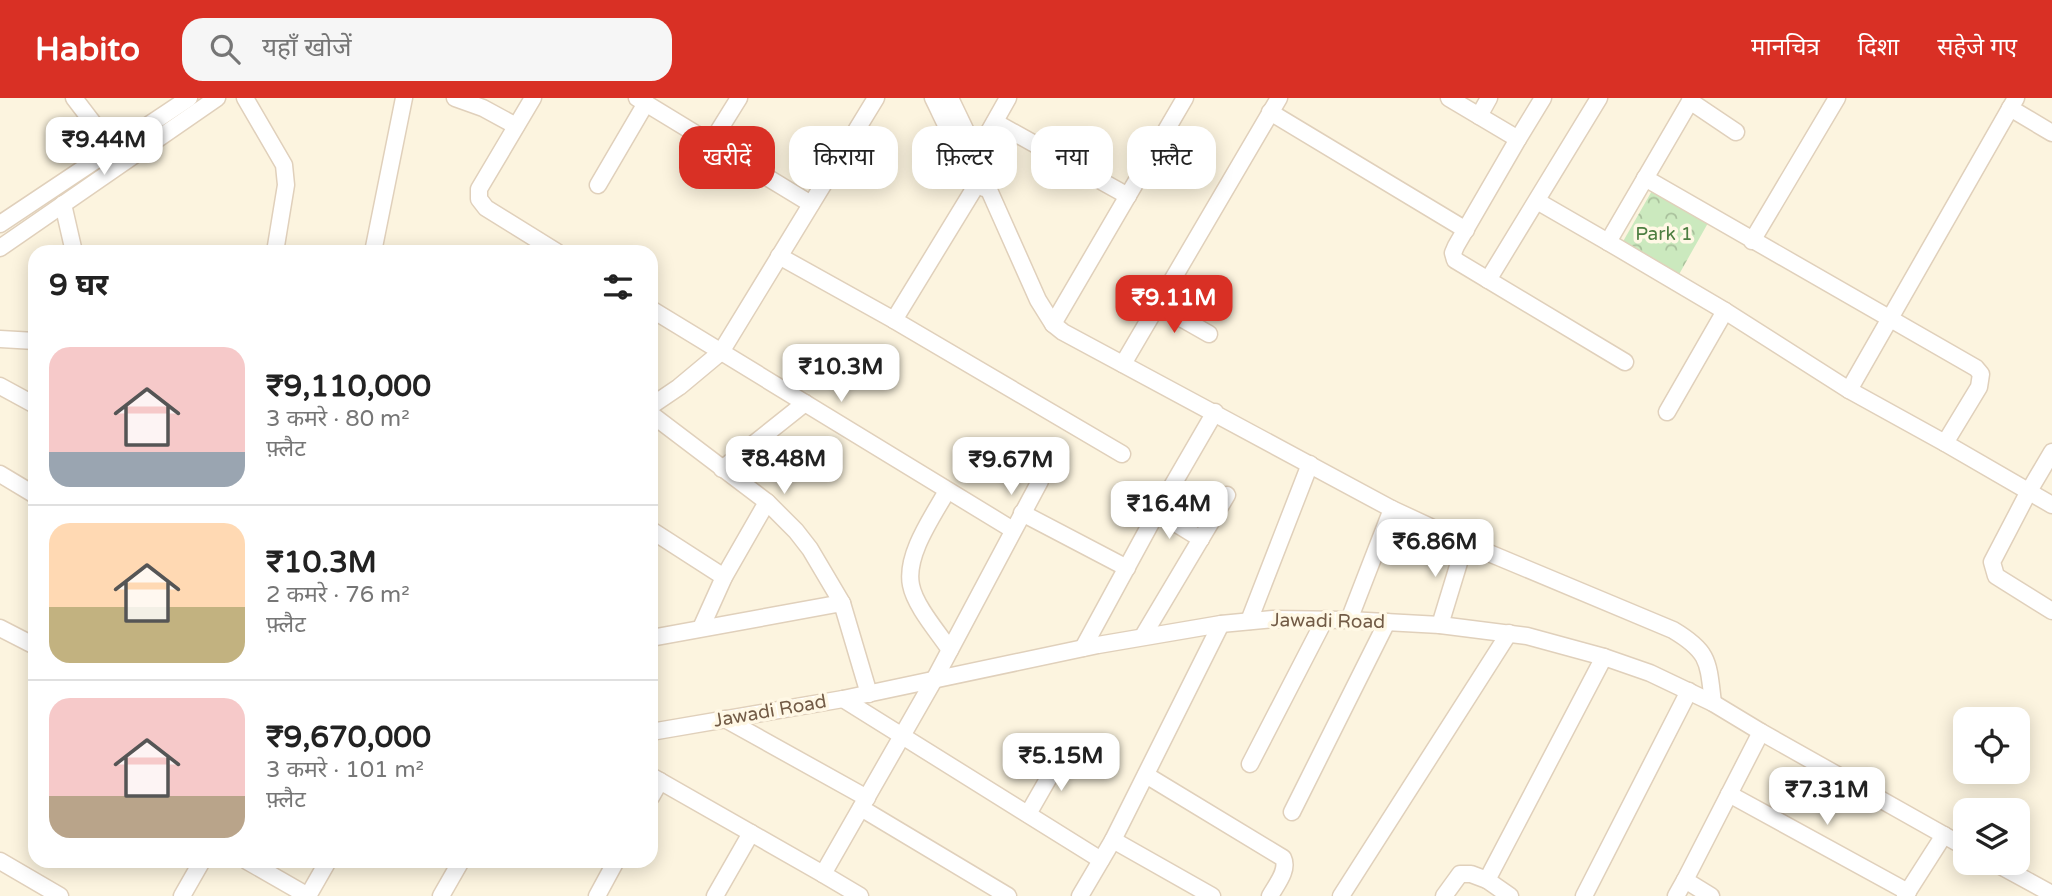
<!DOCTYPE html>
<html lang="hi">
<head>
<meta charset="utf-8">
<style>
	:root { --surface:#fff; --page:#f6f6f6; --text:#222; --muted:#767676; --line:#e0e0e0; --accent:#d93025 }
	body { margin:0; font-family:"Varela Round","Noto Sans Devanagari",sans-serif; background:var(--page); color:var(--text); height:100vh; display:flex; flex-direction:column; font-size:26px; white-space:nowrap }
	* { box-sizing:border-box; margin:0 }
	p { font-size:23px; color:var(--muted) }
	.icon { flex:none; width:38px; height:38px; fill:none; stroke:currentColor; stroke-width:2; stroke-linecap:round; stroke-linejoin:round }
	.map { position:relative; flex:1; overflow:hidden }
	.sheet { position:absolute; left:28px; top:147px; width:630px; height:623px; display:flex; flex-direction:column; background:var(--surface); border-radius:21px; box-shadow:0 4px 18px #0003 }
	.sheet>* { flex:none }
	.top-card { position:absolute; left:679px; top:28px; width:665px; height:63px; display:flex; gap:14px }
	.controls { position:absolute; left:1953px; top:609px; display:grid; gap:14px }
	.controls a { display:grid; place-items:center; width:77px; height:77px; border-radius:14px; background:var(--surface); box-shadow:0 4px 18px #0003; font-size:35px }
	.price { position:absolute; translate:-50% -60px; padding:0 16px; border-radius:14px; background:#fff; color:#222; font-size:23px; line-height:46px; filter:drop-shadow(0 2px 4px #0008) }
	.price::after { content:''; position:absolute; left:50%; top:42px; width:21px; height:16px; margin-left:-10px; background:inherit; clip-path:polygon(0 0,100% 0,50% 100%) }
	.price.selected { background:var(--accent); color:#fff }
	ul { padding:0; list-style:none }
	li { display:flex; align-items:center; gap:21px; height:175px; padding:0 21px }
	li+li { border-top:2px solid var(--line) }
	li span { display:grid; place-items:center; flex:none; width:196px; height:140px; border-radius:21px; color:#555 }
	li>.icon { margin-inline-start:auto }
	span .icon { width:84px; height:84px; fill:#fffc; stroke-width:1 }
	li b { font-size:30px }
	h2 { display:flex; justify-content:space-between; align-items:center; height:84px; padding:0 21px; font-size:30px }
	.chip { padding:0 24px; border-radius:21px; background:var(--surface); box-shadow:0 4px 18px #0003; font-size:24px; line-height:63px }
	.chip.selected { background:var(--accent); color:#fff }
	header { display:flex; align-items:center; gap:42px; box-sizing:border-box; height:98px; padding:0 35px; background:var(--accent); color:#fff }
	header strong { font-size:33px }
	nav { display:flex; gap:38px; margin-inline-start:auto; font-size:24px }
	.search { width:490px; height:63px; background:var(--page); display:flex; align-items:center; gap:18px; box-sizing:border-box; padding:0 24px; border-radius:21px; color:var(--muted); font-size:26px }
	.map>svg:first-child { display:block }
	.park { fill:url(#park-crowns) }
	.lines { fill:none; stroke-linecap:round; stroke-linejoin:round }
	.minor-casing { stroke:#e0d0bb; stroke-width:19 }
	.minor { stroke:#fff; stroke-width:16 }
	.labels { text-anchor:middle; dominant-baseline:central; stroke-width:7; stroke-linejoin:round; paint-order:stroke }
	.park-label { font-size:19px; fill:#4d7e41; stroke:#fff8e5 }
	.street-label { font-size:19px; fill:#725b46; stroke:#fff8e5 }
</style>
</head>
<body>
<header>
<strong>Habito</strong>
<div class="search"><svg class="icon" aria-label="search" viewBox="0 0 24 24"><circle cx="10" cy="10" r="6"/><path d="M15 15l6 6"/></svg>यहाँ खोजें</div>
<nav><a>मानचित्र</a><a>दिशा</a><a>सहेजे गए</a></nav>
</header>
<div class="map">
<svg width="2052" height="798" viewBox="0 0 2052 798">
	<defs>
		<pattern id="park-crowns" width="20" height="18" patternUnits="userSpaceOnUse" patternTransform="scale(1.75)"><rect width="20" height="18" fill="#cbe9be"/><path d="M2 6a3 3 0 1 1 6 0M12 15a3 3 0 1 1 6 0" fill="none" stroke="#a9c09c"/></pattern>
	</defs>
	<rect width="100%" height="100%" fill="#fcf4df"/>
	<path class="park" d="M 1653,91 L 1708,125 L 1677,180 L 1621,147 Z"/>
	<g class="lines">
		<g class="minor-casing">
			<g id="minor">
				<path d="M 74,0 L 113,51"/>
				<path d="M 245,0 L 284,67 L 286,87 L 275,154"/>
				<path d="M 455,0 L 483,10 L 516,28"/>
				<path d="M 533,0 L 479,91 L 479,101 L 486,110 L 557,154"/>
				<path d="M 637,0 L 711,45 L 739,0"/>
				<path d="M 933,0 C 945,24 966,73 984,90"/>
				<path d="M 950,0 L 985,73 L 989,92 L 1038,202 L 1053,226 L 1063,234 L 1392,411 L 1465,445 L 1673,532 C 1710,554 1708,564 1713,605"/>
				<path d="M 1449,0 L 1518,41 L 1456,148 L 1453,155 L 1455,162 L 1625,264"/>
				<path d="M 1692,0 L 1608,144 L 1725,213 L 1849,292 L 1945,345 L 2052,407"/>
				<path d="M 1690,3 L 1736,34"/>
				<path d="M 2010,10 L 2052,35"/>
				<path d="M 1270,14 L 1466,132"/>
				<path d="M 1479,18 L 1489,0"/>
				<path d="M 995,24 L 1128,98"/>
				<path d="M 1518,41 L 1543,0"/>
				<path d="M 711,45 L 811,106"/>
				<path d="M 973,62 L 1008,0"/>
				<path d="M 1645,80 L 1976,270 L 1981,276 L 1979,289 L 1945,345"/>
				<path d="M 598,87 L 646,5"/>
				<path d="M 1537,103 L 1608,144"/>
				<path d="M 63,106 L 74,154"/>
				<path d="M 0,126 L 189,0"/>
				<path d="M 1752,143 L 1837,0"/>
				<path d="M 0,150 L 217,0"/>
				<path d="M 373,154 L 404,0"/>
				<path d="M 779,158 L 894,222 L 985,73"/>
				<path d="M 1488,182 L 1599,0"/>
				<path d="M 1158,207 L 1209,236"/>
				<path d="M 651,211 L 1013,432"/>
				<path d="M 894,222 L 1122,356"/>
				<path d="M 1053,226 L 1185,0"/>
				<path d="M 0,241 L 35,243"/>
				<path d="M 1123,266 L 1279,0"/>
				<path d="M 0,288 L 35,307"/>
				<path d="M 1849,292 L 2016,0"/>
				<path d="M 651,308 L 679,289 L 721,254 L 876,0"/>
				<path d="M 1667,314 L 1725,213"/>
				<path d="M 651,316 L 767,404 L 724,479 L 701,530"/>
				<path d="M 2052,354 L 2029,393 L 1992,464 L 1996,478 L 2052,513"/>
				<path d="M 722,371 L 805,305"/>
				<path d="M 0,376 L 35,397"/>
				<path d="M 947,393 C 933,418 905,457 911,487 C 915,508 938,534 950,552"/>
				<path d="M 767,404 L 796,433 L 810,451 L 842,505"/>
				<path d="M 1157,414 L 1201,441"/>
				<path d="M 1022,415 L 1127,470"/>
				<path d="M 651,432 L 724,479"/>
				<path d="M 1349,522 L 1392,411"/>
				<path d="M 1249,523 L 1310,366"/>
				<path d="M 1440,527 L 1465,445"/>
				<path d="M 0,530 L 35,548"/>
				<path d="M 1143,538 L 1227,397"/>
				<path d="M 651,540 L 842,505 L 869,596"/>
				<path d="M 1083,550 L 1157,414 L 1215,314"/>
				<path d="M 843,601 L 1101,762"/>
				<path d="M 725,621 L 867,700"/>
				<path d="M 651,634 L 843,601 L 1098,547 L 1221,526 L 1273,521 L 1349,522 L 1440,527 L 1527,538 L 1604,559 L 1650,575 L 1713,605 L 1761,634 L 1965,749"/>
				<path d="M 1250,666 L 1325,521"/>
				<path d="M 1146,677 L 1283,760 C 1289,772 1276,787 1270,798"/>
				<path d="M 651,678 L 823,776"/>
				<path d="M 1729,696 L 1908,794"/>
				<path d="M 651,699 L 660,683"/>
				<path d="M 861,710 L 1008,798"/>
				<path d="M 1292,714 L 1387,524"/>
				<path d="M 1028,716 L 1063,655"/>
				<path d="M 1113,742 L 1212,798"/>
				<path d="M 0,763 L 60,798"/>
				<path d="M 247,763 L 308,798"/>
				<path d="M 1995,765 L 2052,796"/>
				<path d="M 1487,782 L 1510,798"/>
				<path d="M 182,798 L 202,763"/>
				<path d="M 308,798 L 328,763"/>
				<path d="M 441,798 L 461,763"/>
				<path d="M 597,798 L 616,763"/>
				<path d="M 715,798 L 751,735"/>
				<path d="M 860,798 L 823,776 L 934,582 L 1040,383"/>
				<path d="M 1080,798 L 1113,742 L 1221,526"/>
				<path d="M 1341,798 L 1509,535"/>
				<path d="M 1444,798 L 1460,776 L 1471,776 L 1487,782 L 1604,559"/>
				<path d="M 1584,798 L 1689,593"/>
				<path d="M 1676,798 L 1685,782"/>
				<path d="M 1711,798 L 1685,782 L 1761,634"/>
				<path d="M 1905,798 L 1944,737"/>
			</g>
		</g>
		<use href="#minor" class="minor"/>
	</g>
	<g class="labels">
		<g class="park-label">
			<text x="1664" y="136">Park 1</text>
		</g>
		<g class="street-label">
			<text transform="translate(1328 523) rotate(1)">Jawadi Road</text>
			<text transform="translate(770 613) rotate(-10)">Jawadi Road</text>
		</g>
	</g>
</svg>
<div class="controls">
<a><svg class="icon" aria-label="locate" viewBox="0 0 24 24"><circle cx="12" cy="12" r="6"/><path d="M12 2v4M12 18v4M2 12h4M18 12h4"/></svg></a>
<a><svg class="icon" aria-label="layers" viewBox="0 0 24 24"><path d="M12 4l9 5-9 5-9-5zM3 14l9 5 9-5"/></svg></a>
</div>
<b class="price" style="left:104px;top:79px">₹9.44M</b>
<b class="price selected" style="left:1174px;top:237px">₹9.11M</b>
<b class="price" style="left:841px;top:306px">₹10.3M</b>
<b class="price" style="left:784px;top:398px">₹8.48M</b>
<b class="price" style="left:1011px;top:399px">₹9.67M</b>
<b class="price" style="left:1169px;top:443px">₹16.4M</b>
<b class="price" style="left:1435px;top:481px">₹6.86M</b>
<b class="price" style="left:1061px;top:695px">₹5.15M</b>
<b class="price" style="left:1827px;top:729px">₹7.31M</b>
<div class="top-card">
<a class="chip selected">खरीदें</a>
<a class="chip">किराया</a>
<a class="chip">फ़िल्टर</a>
<a class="chip">नया</a>
<a class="chip">फ़्लैट</a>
</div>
<section class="sheet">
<h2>9 घर<svg class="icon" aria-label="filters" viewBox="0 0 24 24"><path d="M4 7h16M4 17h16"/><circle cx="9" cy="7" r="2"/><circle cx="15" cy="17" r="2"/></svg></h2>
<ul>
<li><span style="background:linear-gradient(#f6c9c9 75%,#9aa5b1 0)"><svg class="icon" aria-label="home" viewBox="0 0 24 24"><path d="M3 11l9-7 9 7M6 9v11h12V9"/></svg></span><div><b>₹9,110,000</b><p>3 कमरे · 80 m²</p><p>फ़्लैट</p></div></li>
<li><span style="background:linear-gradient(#ffd9b3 60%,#c2b280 0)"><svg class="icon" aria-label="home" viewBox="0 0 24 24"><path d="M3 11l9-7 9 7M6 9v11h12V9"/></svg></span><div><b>₹10.3M</b><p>2 कमरे · 76 m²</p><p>फ़्लैट</p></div></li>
<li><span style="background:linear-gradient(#f6c9c9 70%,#b9a48a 0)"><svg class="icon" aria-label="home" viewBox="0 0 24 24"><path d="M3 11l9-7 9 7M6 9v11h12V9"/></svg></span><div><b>₹9,670,000</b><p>3 कमरे · 101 m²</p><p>फ़्लैट</p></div></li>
</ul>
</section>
</div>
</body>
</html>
